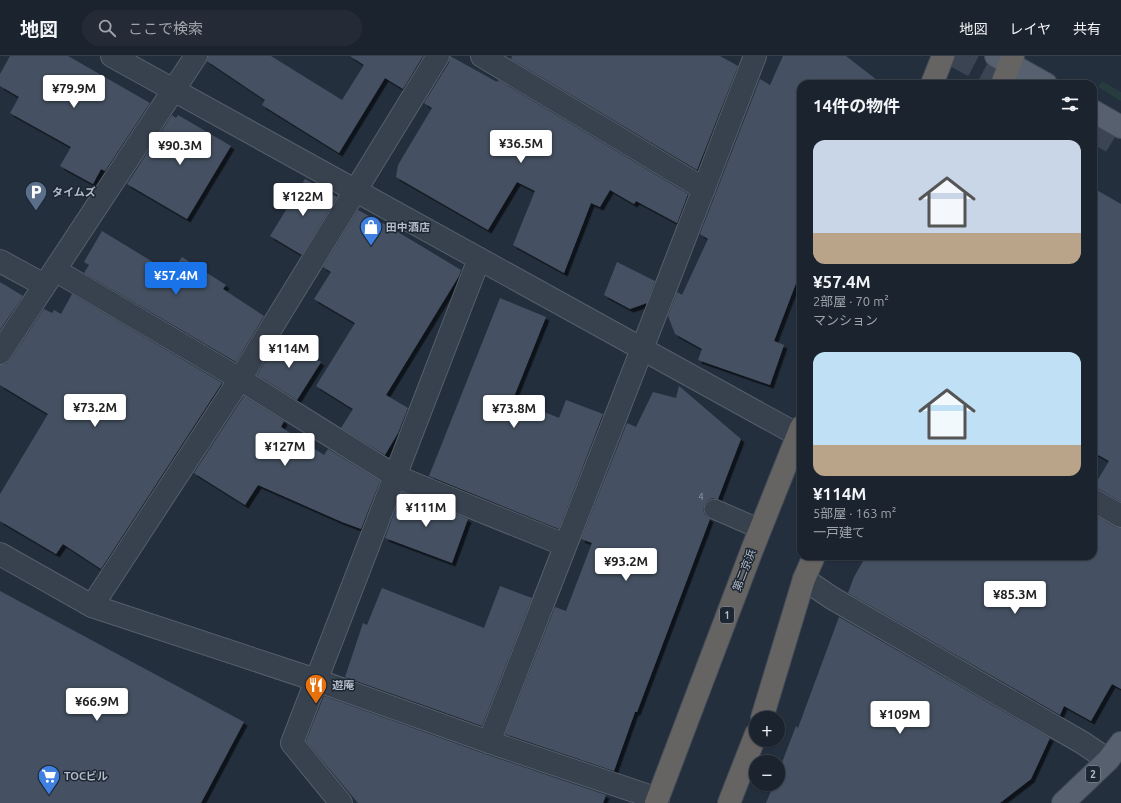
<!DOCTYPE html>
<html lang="ja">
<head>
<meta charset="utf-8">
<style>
	:root { --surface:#1b232e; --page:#242b36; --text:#f1f3f6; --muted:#a0a4aa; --line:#39404a; --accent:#1a73e8 }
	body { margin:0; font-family:Ubuntu,"Noto Sans JP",sans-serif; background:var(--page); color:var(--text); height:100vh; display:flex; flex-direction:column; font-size:15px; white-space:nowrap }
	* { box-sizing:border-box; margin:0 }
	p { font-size:13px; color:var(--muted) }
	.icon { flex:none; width:22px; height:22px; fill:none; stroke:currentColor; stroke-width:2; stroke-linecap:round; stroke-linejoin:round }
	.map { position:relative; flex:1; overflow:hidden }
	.sheet { position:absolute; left:797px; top:24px; width:300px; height:480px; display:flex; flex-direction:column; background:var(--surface); border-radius:12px; box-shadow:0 1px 3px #0004,0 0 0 1px var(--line) }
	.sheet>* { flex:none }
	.buttons { position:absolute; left:749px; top:655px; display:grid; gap:8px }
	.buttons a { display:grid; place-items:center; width:36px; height:36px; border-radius:50%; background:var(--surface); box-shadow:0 1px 3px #0004,0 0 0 1px var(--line); font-size:20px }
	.price { position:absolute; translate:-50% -34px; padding:0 9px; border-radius:4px; background:#fff; color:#222; font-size:13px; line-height:26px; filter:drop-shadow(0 1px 2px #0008) }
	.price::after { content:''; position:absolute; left:50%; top:24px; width:12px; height:9px; margin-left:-6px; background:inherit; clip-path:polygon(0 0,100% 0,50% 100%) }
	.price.selected { background:var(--accent); color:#fff }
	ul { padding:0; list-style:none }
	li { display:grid; align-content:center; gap:8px; height:212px; padding:0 16px }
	li span { display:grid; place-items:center; height:124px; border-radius:12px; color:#555 }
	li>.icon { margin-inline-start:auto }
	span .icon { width:72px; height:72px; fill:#fffc; stroke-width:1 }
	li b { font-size:17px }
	h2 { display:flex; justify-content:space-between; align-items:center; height:48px; padding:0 16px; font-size:17px }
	header { display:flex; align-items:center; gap:24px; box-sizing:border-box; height:56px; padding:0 20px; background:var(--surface); border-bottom:1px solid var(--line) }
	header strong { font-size:19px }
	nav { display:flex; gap:22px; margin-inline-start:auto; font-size:14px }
	.search { width:280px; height:36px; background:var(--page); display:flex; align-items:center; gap:10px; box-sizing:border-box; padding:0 14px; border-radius:22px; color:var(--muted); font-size:15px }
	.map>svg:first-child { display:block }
	.green { fill:#263c3f }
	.building { fill:#455162; filter:url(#shadow) }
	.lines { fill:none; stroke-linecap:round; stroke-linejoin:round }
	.motorway-tunnel { stroke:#3a4453; stroke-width:22; stroke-dasharray:22 11; stroke-linecap:butt }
	.service-casing { stroke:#565f6c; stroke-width:21 }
	.minor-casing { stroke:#565f6c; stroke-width:24 }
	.tertiary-casing { stroke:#565f6c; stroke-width:24 }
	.primary-casing { stroke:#414a57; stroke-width:24 }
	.trunk-casing { stroke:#434c59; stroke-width:24 }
	.service { stroke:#38414e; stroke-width:19 }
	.minor { stroke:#38414e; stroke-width:22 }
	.tertiary { stroke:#38414e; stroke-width:22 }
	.primary { stroke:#56606e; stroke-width:22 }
	.trunk { stroke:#656462; stroke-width:22 }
	.labels { text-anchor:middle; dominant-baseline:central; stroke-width:3; stroke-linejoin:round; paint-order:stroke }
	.number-label { font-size:9px; fill:#98a1af }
	.shield { fill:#1d2633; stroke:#878f9c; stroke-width:1 }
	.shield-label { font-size:10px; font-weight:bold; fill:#b4bcc9 }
	.poi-label { font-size:11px; font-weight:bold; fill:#b4bcc9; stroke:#1d2633; text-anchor:start }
	.street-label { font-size:11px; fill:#b4bcc9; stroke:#1d2633 }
</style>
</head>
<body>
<header>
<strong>地図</strong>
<div class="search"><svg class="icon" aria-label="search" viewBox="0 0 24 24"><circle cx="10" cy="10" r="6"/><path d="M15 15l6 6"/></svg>ここで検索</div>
<nav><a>地図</a><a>レイヤ</a><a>共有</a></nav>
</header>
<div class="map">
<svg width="1121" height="747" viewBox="0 0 1121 747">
	<defs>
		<filter id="shadow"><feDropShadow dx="3.5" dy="3.5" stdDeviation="0" flood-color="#0009"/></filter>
	</defs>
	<rect width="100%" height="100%" fill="#242f3e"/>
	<path class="green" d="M 1102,25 L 1121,36 L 1121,45 L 1098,31 Z"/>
	<g class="building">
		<path d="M 10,0 L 68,0 L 150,47 L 105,115 L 101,113 L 93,128 L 60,110 L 71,91 L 10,57 L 19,41 L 0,30 L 0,18 Z"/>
		<path d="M 208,0 L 271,0 L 342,44 L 364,9 L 350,0 L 423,0 L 403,33 L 385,22 L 339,97 L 262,49 L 265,44 L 207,5 Z"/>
		<path d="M 450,0 L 497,26 L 498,24 L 688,138 L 677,167 L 636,145 L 634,148 L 610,134 L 600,151 L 591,147 L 564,217 L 513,189 L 535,135 L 517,126 L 488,174 L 396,121 L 398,109 L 432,52 L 424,47 L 449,7 Z"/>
		<path d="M 512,0 L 720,0 L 738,10 L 697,114 L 511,3 Z"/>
		<path d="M 783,0 L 846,0 L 882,28 L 801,28 L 801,214 L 774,285 L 784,289 L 770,329 L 698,304 L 702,293 L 675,278 L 668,260 L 677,236 L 682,239 L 708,183 L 700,178 L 760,23 L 770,29 Z"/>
		<path d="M 172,59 L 176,62 L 178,59 L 231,90 L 187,163 L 127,128 Z"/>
		<path d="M 305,123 L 337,141 L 302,199 L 270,180 Z"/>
		<path d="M 1093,132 L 1121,148 L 1121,446 L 1099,433 L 1093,432 L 1109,405 L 1093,396 Z"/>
		<path d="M 358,154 L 388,170 L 461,214 L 459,220 L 386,339 L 408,352 L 398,377 L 385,399 L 341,372 L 353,353 L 316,330 L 355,267 L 314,243 L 331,216 L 323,211 Z"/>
		<path d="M 102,175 L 171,217 L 182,201 L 226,229 L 223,233 L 264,260 L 236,306 L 84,217 L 89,209 L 84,206 Z"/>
		<path d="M 617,206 L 655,225 L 647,247 L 630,253 L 604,239 Z"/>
		<path d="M 0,226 L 23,240 L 0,274 Z"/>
		<path d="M 72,238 L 222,327 L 101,513 L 63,488 L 56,498 L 0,465 L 0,438 L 48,358 L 0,329 L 0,309 L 6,308 L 10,304 L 44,253 L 52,257 L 54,254 L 61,258 Z"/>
		<path d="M 500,242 L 546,261 L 513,343 L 559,362 L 566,344 L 603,358 L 559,473 L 429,420 Z"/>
		<path d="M 280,282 L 321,306 L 297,344 L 257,319 Z"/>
		<path d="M 679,330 L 741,383 L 718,443 L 712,442 L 708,444 L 704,449 L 703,454 L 705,459 L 710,463 L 637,656 L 635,656 L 614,715 L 505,678 L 555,551 L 566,555 L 592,487 L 581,483 L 627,367 L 636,371 L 653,336 L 676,342 Z"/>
		<path d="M 244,340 L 284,365 L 281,371 L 324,399 L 328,393 L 380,425 L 361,473 L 342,466 L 258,429 L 245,449 L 194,417 Z"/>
		<path d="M 402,436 L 468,463 L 452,507 L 385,482 Z"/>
		<path d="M 1093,458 L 1115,471 L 1121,472 L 1121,633 L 1112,628 L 1091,665 L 1064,650 L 1060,659 L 848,537 L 854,521 L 866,500 L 1093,500 Z"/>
		<path d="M 500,530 L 532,542 L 482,670 L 345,621 L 363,567 L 367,569 L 382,532 L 484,572 Z"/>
		<path d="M 0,535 L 244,666 L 201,747 L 0,747 Z"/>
		<path d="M 839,561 L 1050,682 L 1031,723 L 1000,747 L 766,747 L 774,728 L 778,728 L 778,717 L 796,670 L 798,672 Z"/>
		<path d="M 324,640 L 485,698 L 606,739 L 603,747 L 358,747 L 306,685 Z"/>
	</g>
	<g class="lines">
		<g class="motorway-tunnel">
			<path d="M 954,0 L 1007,28"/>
			<path d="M 1093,75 L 1121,92"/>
		</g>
		<g class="service-casing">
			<path id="service" d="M 714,453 L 760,473"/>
		</g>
		<g class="minor-casing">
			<g id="minor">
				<path d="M 482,0 L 704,133"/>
				<path d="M 0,205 L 44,229"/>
				<path d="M 55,214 L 240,323 L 395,420 L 565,489"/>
				<path d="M 0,297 L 196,0"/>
				<path d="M 1093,444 L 1121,460"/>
				<path d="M 0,498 L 92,550 L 316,624 L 489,686 L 658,743"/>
				<path d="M 804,523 L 832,542 L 1083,687 L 1108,704"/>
				<path d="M 92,550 L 240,323 L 438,0"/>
				<path d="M 489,686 L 642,293 L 755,0"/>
				<path d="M 341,747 L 292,687 L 479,203"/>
			</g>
		</g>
		<g class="tertiary-casing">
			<path id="tertiary" d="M 112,0 L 798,379"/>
		</g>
		<g class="primary-casing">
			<g id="primary">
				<path d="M 996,0 L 1046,28"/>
				<path d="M 1093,55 L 1121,71"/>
				<path d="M 1063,747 L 1108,704 L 1121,687"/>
			</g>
		</g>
		<g class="trunk-casing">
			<g id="trunk">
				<path d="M 932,28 L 943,0"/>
				<path d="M 1002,28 L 1013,0"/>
				<path d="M 762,662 L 804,523 L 814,500"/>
				<path d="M 656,747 L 752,494 L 801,371"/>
				<path d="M 729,747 L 756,678"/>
			</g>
		</g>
		<use href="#service" class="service"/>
		<use href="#minor" class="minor"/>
		<use href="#tertiary" class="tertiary"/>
		<use href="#primary" class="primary"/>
		<use href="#trunk" class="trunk"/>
	</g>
	<defs>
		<g id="parking-pin" transform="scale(1.15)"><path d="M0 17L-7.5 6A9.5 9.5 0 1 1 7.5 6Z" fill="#5c6f8a" stroke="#1d2633"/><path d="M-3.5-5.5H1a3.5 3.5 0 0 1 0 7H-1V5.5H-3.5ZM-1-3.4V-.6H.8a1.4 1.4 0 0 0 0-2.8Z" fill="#fff"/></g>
		<g id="shop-pin" transform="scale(1.15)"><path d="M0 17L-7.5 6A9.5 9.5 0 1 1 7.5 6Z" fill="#3f7fe0" stroke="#1d2633"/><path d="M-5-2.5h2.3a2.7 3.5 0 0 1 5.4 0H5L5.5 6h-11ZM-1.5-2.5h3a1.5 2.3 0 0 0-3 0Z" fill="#fff"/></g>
		<g id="restaurant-pin" transform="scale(1.15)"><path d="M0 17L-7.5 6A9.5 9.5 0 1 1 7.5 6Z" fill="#e8710a" stroke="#1d2633"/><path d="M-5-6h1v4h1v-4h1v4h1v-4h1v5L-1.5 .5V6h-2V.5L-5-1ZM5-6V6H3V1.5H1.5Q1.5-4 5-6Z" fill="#fff"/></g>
		<g id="supermarket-pin" transform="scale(1.15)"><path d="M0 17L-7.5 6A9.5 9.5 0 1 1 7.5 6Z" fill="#3f7fe0" stroke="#1d2633"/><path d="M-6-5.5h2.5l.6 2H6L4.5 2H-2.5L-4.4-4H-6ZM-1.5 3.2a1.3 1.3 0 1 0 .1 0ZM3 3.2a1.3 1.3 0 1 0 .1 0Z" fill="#fff"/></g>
	</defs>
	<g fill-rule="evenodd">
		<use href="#parking-pin" x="36" y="136"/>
		<use href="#shop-pin" x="371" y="171"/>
		<use href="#restaurant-pin" x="316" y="629"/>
		<use href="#supermarket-pin" x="49" y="720"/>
	</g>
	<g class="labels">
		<g class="number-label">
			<text x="701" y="441">4</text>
		</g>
		<g class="shield">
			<rect x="720" y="551" width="14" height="16" rx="3"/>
			<rect x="1086" y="710" width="14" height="16" rx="3"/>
		</g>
		<g class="shield-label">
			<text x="727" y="559">1</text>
			<text x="1093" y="718">2</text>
		</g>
		<g class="poi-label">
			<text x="52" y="136">タイムズ</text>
			<text x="386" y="171">田中酒店</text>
			<text x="332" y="629">遊庵</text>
			<text x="64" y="720">TOCビル</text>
		</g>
		<g class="street-label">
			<text transform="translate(744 514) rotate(-69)">第二京浜</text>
		</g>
	</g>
</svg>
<div class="buttons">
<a>+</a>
<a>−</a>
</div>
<b class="price" style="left:74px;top:53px">¥79.9M</b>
<b class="price" style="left:521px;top:108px">¥36.5M</b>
<b class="price" style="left:180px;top:110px">¥90.3M</b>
<b class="price" style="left:303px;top:161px">¥122M</b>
<b class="price selected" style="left:176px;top:240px">¥57.4M</b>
<b class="price" style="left:289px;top:313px">¥114M</b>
<b class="price" style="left:95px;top:372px">¥73.2M</b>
<b class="price" style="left:514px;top:373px">¥73.8M</b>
<b class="price" style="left:285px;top:411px">¥127M</b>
<b class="price" style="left:426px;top:472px">¥111M</b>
<b class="price" style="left:626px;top:526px">¥93.2M</b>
<b class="price" style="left:1015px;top:559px">¥85.3M</b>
<b class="price" style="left:97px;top:666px">¥66.9M</b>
<b class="price" style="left:900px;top:679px">¥109M</b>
<section class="sheet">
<h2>14件の物件<svg class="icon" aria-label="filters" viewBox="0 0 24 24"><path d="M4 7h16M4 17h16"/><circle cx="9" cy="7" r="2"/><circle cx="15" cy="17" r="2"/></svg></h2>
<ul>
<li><span style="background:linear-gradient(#c9d6e8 75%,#b9a48a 0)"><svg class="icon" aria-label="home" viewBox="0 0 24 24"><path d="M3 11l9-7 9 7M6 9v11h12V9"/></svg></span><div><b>¥57.4M</b><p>2部屋 · 70 m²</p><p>マンション</p></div></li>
<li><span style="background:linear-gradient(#bfe0f5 75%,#b9a48a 0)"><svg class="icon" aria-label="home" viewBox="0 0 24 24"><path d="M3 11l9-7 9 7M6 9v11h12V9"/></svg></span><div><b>¥114M</b><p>5部屋 · 163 m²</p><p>一戸建て</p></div></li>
</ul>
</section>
</div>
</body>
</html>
